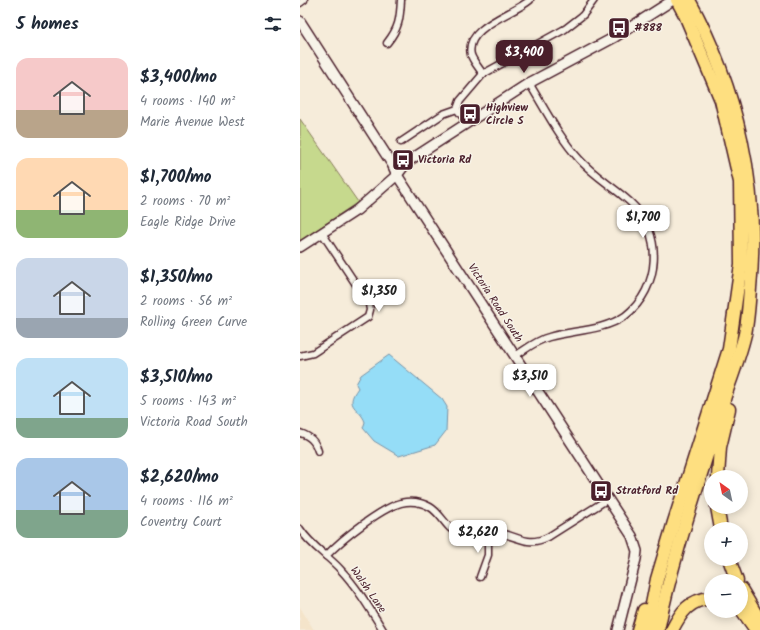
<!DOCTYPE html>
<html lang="en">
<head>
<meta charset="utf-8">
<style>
	:root { --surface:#fff; --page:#f6f6f7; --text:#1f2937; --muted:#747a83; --accent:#4a1f2b }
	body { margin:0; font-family:Kalam,sans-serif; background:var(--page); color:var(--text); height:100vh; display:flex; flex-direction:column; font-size:15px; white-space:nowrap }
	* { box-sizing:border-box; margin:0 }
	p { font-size:13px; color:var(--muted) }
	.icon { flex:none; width:22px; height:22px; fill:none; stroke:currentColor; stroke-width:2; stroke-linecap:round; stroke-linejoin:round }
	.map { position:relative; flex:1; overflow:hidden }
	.panel { display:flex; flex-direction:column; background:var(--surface); width:300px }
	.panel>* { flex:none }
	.needle { width:26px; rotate:327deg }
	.fabs { position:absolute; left:404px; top:470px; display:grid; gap:8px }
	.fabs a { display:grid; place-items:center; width:44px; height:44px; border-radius:50%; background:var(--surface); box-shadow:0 2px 10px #0003; font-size:20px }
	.price { position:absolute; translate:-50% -34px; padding:0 9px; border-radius:8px; background:#fff; color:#222; font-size:13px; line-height:26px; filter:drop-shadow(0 1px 2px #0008) }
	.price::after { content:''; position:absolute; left:50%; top:24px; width:12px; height:9px; margin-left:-6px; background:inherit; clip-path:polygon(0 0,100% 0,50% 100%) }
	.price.on { background:var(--accent); color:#fff }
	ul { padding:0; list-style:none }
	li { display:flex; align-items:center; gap:12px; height:100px; padding:0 16px }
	li span { display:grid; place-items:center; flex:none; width:112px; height:80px; border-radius:12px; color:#555 }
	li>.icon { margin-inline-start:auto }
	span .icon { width:48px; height:48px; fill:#fffc; stroke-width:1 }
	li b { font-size:17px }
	h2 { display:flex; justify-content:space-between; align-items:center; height:48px; padding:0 16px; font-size:17px }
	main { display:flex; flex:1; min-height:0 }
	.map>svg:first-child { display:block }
	.built { fill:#f4e4ca }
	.green { fill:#c6d98d; stroke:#887c5c }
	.water { fill:#95ddf7; stroke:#7791a5 }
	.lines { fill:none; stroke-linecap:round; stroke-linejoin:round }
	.street-casing { stroke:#4a1f2b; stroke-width:9 }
	.secondary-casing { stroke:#4a1f2b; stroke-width:12 }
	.highway-casing { stroke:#4a1f2b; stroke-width:15 }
	.street { stroke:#f7f3e8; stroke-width:6 }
	.secondary { stroke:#f7f3e8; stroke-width:9 }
	.highway { stroke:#fedf80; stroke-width:12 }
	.labels { text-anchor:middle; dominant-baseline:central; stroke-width:3; stroke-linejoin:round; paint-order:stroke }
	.poi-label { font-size:11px; font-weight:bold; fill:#4a1f2b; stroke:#f7f3e8; text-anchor:start }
	.street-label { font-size:11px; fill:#4a1f2b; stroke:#f7f3e8 }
</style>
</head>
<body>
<main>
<section class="panel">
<h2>5 homes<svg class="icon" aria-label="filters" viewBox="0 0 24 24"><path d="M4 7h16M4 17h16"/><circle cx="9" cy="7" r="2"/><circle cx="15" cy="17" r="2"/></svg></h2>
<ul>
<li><span style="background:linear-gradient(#f6c9c9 65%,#b9a48a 0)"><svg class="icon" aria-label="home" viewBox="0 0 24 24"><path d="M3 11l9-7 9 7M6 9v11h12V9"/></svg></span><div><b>$3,400/mo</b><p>4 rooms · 140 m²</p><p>Marie Avenue West</p></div></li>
<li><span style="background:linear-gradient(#ffd9b3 65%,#8fb573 0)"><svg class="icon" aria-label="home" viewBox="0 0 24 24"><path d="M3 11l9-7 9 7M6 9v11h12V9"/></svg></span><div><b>$1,700/mo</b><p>2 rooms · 70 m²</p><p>Eagle Ridge Drive</p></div></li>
<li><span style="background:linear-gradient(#c9d6e8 75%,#9aa5b1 0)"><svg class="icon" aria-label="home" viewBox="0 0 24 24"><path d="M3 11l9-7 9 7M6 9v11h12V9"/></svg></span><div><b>$1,350/mo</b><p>2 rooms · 56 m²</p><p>Rolling Green Curve</p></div></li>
<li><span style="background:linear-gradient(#bfe0f5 75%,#7fa58c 0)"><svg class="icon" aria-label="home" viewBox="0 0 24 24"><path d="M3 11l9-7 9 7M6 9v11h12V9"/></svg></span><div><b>$3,510/mo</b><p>5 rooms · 143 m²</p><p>Victoria Road South</p></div></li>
<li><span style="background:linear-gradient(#a9c7e8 65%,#7fa58c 0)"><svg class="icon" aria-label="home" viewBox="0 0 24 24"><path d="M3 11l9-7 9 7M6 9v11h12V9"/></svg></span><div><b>$2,620/mo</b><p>4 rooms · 116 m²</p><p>Coventry Court</p></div></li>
</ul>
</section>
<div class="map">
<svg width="460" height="630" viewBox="0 0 460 630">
	<rect width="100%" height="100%" fill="#f6ecda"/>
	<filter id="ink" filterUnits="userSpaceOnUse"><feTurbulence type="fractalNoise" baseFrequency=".025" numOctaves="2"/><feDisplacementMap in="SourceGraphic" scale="8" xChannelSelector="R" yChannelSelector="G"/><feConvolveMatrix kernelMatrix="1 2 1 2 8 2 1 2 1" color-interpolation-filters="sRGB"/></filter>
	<g filter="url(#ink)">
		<path class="built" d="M 0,607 L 14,630 L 0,630 Z"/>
		<path class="green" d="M 0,119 L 58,202 L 0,241 Z"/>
		<path class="water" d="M 89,355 L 142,399 L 147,407 L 146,431 L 135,445 L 99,456 L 74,441 L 63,428 L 65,422 C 60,407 43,408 58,388 L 56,384 L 61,375 Z"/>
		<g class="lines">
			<g class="street-casing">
				<g id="street">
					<path d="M 0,3 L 4,0"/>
					<path d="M 87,43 C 99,28 100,19 101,0"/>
					<path d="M 183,74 C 179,68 173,61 171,55 C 164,27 214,14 230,0"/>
					<path d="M 157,109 L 167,123"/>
					<path d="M 101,142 L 143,114 L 157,109 L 160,101 L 183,74 L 265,29 L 283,15 L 294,0"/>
					<path d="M 0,356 L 13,353 L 68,317 L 70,310 L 69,304 L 22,233"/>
					<path d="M 215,356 C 226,349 237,340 249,337 C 274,330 303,331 325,316 C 361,288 364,233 330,202 C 314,187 294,176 279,159 C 259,137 245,109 229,83"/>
					<path d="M 0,433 C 10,436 15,441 18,451"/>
					<path d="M 0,529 C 10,545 27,555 40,569 C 57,587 70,609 83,630"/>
					<path d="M 26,556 C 41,540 85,504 106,502 C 115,501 123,503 130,507 C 142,514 146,529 159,534 C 173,539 190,531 204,534 C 223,539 229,546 248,537 L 308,499"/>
					<path d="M 180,577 L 188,555 L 188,534"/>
				</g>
			</g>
			<g class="secondary-casing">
				<g id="secondary">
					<path d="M 0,21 L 92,164 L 97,175 L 332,536 L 337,551 L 336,559 L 318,630"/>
					<path d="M 0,247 L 57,210 L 97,175 L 107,162 L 229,83 L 315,37 L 373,0"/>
				</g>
			</g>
			<g class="highway-casing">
				<g id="highway">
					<path d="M 418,477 L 420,447 L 429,409"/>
					<path d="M 417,507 L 421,529"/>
					<path d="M 429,559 L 437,581"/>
					<path d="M 441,589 L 460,621"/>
					<path d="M 441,609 L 456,630"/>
					<path d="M 338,630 L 344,610"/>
					<path d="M 347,630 L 357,579 L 374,522 L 429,349 L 441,264 L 440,182 L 421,100 L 385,15 L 377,0"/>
					<path d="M 358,630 C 374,551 402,474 425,396 C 432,376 440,355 445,334 C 448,319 449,303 450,288 C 460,188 437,88 389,0"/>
					<path d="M 372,630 C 381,612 389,600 411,598"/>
				</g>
			</g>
			<use href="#street" class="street"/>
			<use href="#secondary" class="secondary"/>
			<use href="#highway" class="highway"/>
		</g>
	</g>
	<defs>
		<g id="bus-square" transform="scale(1.15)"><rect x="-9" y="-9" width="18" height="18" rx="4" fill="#4a1f2b" stroke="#f7f3e8"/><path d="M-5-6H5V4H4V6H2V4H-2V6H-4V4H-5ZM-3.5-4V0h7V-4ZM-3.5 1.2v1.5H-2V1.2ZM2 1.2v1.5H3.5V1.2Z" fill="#fff"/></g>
	</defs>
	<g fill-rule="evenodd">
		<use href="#bus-square" x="319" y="28"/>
		<use href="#bus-square" x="170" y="114"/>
		<use href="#bus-square" x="103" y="160"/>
		<use href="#bus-square" x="301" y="491"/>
	</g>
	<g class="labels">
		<g class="poi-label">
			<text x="334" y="28">#888</text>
			<text x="186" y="108">Highview<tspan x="186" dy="13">Circle S</tspan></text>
			<text x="118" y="160">Victoria Rd</text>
			<text x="316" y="491">Stratford Rd</text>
		</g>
		<g class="street-label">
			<text transform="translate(195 303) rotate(57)">Victoria Road South</text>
			<text transform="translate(68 590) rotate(55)">Walsh Lane</text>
		</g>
	</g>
</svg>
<div class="fabs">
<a><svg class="needle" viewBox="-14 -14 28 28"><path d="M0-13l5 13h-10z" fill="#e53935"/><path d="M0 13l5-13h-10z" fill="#747a83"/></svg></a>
<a>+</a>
<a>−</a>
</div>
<b class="price on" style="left:224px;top:74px">$3,400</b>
<b class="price" style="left:343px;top:239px">$1,700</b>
<b class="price" style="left:79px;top:313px">$1,350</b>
<b class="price" style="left:230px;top:398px">$3,510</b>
<b class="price" style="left:178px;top:554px">$2,620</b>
</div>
</main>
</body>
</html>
